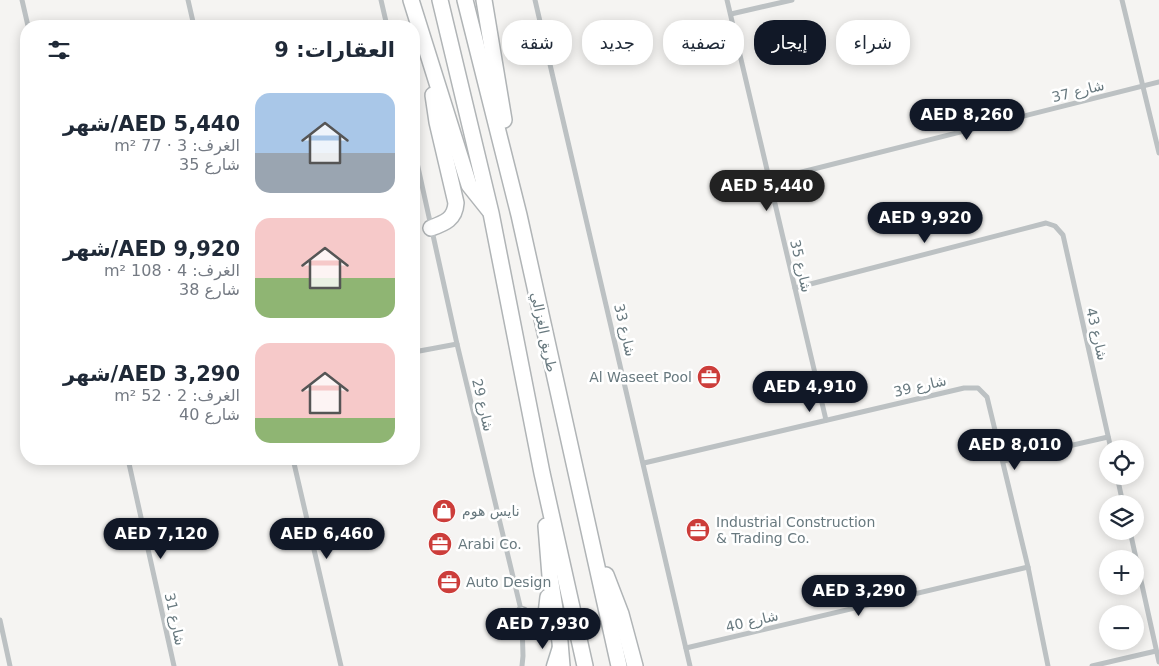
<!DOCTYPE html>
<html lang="ar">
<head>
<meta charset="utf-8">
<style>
	:root { --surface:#fff; --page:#f2f2f3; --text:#1f2937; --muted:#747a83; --accent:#111827 }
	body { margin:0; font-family:"DejaVu Sans","Noto Sans Arabic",sans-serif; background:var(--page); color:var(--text); direction:rtl; height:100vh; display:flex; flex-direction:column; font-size:19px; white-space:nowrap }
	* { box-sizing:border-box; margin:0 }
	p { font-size:16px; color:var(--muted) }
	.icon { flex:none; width:28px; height:28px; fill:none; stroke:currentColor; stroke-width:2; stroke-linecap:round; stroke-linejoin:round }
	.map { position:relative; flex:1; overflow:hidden; direction:ltr }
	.panel { position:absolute; left:20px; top:20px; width:400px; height:445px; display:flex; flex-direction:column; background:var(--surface); border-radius:20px; box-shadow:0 2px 12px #0003; direction:rtl }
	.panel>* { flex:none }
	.top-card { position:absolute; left:435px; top:20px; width:475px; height:45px; direction:rtl; display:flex; gap:10px }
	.fabs { position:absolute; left:1099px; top:440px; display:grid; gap:10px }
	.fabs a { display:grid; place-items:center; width:45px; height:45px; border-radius:50%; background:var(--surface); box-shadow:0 2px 12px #0003; font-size:25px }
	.price { position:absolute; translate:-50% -42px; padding:0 11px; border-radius:18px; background:var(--accent); color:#fff; font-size:16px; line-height:32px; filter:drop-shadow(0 1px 2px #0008) }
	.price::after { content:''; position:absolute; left:50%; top:30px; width:15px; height:11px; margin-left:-8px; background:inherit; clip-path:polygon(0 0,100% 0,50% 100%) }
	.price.active { background:#222; color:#fff }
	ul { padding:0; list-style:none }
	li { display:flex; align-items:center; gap:15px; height:125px; padding:0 25px }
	li span { display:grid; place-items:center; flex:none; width:140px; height:100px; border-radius:15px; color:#555 }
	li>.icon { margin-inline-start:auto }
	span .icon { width:60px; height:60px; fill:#fffc; stroke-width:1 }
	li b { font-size:21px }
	h2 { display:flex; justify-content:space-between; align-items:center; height:60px; padding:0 25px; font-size:21px }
	.pill { padding:0 18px; border-radius:20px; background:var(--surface); box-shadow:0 2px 12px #0003; font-size:18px; line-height:45px }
	.pill.active { background:var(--accent); color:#fff }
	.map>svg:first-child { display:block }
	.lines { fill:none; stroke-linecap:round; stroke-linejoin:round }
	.secondary-casing { stroke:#afb5b7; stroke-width:15 }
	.highway-casing { stroke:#b0b4b6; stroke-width:18 }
	.street { stroke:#bcc1c3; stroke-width:5 }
	.secondary { stroke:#fff; stroke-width:12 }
	.highway { stroke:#fff; stroke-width:15 }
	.labels { text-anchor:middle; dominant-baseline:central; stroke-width:5; stroke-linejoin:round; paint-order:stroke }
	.street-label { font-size:14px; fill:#68797f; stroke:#fff }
	.poi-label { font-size:14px; fill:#68797f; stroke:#fff; text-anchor:start }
</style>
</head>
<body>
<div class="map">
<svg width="1159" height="666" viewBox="0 0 1159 666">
	<rect width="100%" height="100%" fill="#f5f4f2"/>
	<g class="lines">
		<g class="secondary-casing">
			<path id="secondary" d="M 553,666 L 559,647"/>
		</g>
		<g class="highway-casing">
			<g id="highway">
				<path d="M 411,0 L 469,185 L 489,210"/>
				<path d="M 440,0 L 491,213 L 542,473 L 585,666"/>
				<path d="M 465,0 L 519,215 L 619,666"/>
				<path d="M 484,0 L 504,120"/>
				<path d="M 431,228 C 445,223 455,219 456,203 L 437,122 L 433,95"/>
				<path d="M 546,526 L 550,576 L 560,642 L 562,666"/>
				<path d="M 606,575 L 621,614 L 635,666"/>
				<path d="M 522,615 L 529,623 L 535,627 L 541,626 L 546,614 L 548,597"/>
			</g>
		</g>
		<g class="street">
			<path d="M 22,0 L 28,26"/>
			<path d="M 188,0 L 194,26"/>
			<path d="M 381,0 L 387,26"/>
			<path d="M 535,0 L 690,666"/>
			<path d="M 727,0 L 826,420"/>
			<path d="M 1122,0 L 1159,153"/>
			<path d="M 731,14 L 792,0"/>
			<path d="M 414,149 L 457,344 L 522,614"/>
			<path d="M 770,180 L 1159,82"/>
			<path d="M 795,288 L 1046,223 L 1055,226 L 1063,235 L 1111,449"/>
			<path d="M 414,352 L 457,344"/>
			<path d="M 128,459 L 174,666"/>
			<path d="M 293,459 L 341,666"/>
			<path d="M 1003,461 L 1108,437"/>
			<path d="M 644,463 L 964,388 L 978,388 L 987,397 L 1028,567 L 1048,666"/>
			<path d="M 1117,476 L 1123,504"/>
			<path d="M 1130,531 L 1159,662"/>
			<path d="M 0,620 L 10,666"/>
			<path d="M 686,648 L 1028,567"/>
			<path d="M 522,666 L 523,656 L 522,622"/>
			<path d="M 1092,666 L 1156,651"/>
		</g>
		<use href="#secondary" class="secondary"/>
		<use href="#highway" class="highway"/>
	</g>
	<defs>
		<g id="office-disc" transform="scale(1.25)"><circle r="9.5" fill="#cc3d3a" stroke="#fff"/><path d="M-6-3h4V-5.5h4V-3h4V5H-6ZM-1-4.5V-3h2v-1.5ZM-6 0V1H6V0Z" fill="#fff"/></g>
		<g id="shop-disc" transform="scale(1.25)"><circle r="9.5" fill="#cc3d3a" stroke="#fff"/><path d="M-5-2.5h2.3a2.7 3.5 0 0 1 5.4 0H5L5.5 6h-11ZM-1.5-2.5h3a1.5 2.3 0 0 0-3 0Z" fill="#fff"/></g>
	</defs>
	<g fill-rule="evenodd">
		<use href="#office-disc" x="709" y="377"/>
		<use href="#shop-disc" x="444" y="511"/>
		<use href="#office-disc" x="698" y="530"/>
		<use href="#office-disc" x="440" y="544"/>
		<use href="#office-disc" x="449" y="582"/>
	</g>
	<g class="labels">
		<g class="street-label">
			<text transform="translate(1078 91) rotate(-14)">شارع 37</text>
			<text transform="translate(801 266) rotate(77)">شارع 35</text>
			<text transform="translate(625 330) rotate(77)">شارع 33</text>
			<text transform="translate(544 332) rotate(78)">طريق الغزالي</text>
			<text transform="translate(1097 334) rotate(77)">شارع 43</text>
			<text transform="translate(920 386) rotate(-13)">شارع 39</text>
			<text transform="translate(483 405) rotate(77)">شارع 29</text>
			<text transform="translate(175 619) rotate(78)">شارع 31</text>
			<text transform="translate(752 621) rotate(-13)">شارع 40</text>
		</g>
		<g class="poi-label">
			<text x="692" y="377" text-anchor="end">Al Waseet Pool</text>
			<text x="462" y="511">نايس هوم</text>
			<text x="716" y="522">Industrial Construction<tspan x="716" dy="16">&amp; Trading Co.</tspan></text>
			<text x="458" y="544">Arabi Co.</text>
			<text x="466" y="582">Auto Design</text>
		</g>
	</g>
</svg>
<div class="fabs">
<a><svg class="icon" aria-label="locate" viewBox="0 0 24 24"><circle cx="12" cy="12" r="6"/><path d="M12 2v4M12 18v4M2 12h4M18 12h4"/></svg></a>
<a><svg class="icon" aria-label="layers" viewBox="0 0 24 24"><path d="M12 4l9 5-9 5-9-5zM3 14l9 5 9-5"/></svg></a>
<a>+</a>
<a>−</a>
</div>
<b class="price" style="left:967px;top:141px">AED 8,260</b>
<b class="price active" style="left:767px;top:212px">AED 5,440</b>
<b class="price" style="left:925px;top:244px">AED 9,920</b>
<b class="price" style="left:810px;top:413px">AED 4,910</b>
<b class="price" style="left:1015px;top:471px">AED 8,010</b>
<b class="price" style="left:161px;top:560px">AED 7,120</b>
<b class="price" style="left:327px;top:560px">AED 6,460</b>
<b class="price" style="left:859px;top:617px">AED 3,290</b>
<b class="price" style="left:543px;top:650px">AED 7,930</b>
<div class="top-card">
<a class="pill">شراء</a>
<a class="pill active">إيجار</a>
<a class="pill">تصفية</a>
<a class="pill">جديد</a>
<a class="pill">شقة</a>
</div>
<section class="panel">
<h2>العقارات: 9<svg class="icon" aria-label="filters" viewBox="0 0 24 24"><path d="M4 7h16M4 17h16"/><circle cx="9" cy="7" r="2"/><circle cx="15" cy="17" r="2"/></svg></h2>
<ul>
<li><span style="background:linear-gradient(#a9c7e8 60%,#9aa5b1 0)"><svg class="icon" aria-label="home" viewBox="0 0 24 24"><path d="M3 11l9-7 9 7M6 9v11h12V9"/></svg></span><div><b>AED 5,440/شهر</b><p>الغرف: 3 · 77 m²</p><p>شارع 35</p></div></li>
<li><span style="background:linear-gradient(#f6c9c9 60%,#8fb573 0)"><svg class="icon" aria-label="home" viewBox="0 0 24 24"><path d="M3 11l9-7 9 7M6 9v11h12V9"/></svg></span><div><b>AED 9,920/شهر</b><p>الغرف: 4 · 108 m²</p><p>شارع 38</p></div></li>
<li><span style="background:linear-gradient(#f6c9c9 75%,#8fb573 0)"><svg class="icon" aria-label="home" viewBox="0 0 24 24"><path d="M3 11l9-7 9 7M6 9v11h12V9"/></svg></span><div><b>AED 3,290/شهر</b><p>الغرف: 2 · 52 m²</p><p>شارع 40</p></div></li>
</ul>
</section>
</div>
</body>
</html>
